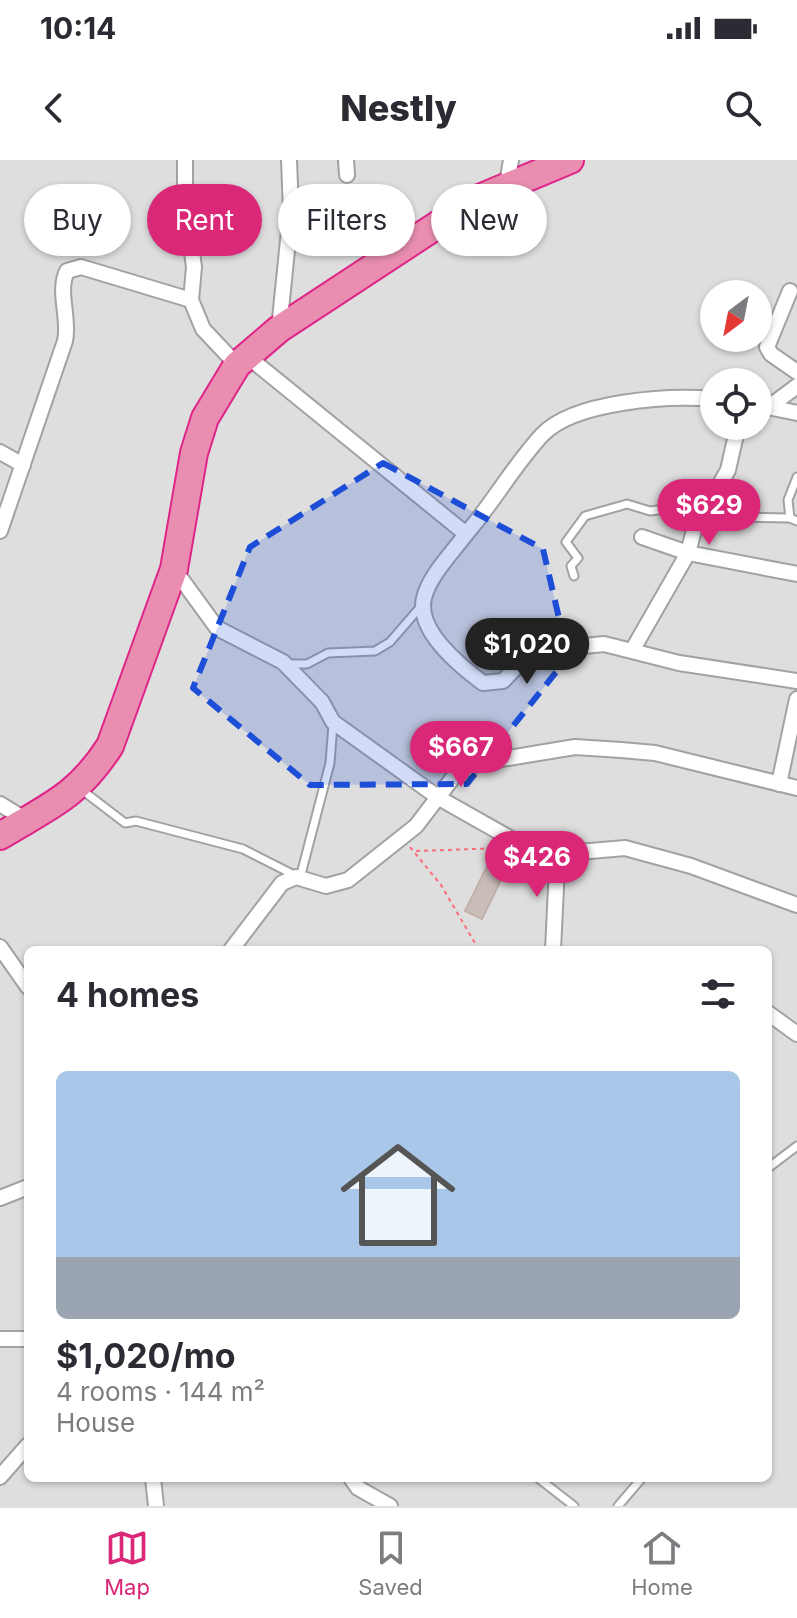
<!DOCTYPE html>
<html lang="en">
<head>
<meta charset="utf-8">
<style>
	:root { --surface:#fff; --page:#f7f7f7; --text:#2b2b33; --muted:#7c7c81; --line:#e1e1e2; --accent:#db2777 }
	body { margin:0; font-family:Inter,sans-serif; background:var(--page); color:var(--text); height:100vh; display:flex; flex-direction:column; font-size:30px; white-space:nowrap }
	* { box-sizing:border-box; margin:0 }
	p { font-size:26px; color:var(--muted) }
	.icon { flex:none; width:44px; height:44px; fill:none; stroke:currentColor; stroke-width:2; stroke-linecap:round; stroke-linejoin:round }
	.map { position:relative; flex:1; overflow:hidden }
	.panel { position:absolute; left:24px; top:786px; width:748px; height:536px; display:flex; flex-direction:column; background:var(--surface); border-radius:12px; box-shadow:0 2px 6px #0004 }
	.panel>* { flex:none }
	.hud { position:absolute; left:24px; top:24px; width:750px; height:72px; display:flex; gap:16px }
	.needle { width:52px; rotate:212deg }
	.tools { position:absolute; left:700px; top:120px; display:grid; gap:16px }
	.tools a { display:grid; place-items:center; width:72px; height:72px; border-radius:50%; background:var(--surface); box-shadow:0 2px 6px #0004; font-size:40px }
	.price { position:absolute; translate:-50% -68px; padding:0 18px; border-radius:28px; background:var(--accent); color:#fff; font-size:26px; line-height:52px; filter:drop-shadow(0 2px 4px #0008) }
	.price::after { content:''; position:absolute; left:50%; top:48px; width:24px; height:18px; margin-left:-12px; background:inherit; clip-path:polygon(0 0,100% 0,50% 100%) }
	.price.selected { background:#222; color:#fff }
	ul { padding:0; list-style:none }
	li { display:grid; align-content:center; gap:16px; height:424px; padding:0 32px }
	li span { display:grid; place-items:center; height:248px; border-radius:12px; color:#555 }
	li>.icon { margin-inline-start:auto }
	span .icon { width:144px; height:144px; fill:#fffc; stroke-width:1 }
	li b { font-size:34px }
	h2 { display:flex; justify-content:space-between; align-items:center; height:96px; padding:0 32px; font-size:34px }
	.chip { padding:0 28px; border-radius:36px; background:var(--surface); box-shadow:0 2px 6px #0004; font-size:28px; line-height:72px }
	.chip.selected { background:var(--accent); color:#fff }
	.status { display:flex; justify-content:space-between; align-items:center; height:56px; padding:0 40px; background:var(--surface); direction:ltr }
	.status svg { height:22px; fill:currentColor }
	header { display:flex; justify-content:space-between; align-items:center; height:104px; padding:0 32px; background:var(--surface); font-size:36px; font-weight:800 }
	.tab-bar { display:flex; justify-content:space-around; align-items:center; height:112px; border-top:2px solid var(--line); background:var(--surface); font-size:22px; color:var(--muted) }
	.tab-bar a { display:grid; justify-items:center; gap:4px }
	.tab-bar .selected { color:var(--accent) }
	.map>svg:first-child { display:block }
	.residential { fill:#dfdede; fill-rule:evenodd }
	.building { fill:#c9bdba; stroke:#c3b0a9; stroke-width:2 }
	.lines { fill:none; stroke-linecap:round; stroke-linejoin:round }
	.lane-casing { stroke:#a2a2a2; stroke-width:11 }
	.street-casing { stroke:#a2a2a2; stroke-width:18 }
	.highway-casing { stroke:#df2488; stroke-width:30 }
	.path { stroke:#fc6d7a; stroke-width:2; stroke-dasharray:4 4; stroke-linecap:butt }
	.lane { stroke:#fff; stroke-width:7 }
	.street { stroke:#fff; stroke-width:14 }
	.highway { stroke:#e98eb1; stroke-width:26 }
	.marked { fill:#1d4ed8; fill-opacity:0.2; stroke:#1d4ed8; stroke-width:6; stroke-dasharray:16 10; stroke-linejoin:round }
</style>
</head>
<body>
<div class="status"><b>10:14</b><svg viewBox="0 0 49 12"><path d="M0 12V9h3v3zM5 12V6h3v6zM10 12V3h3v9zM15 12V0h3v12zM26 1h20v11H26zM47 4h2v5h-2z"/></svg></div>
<header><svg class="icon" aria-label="back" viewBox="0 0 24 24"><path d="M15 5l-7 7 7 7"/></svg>Nestly<svg class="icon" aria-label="search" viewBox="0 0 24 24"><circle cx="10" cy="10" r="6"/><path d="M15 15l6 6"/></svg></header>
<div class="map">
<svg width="797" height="1346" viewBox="0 0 797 1346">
	<rect width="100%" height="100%" fill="#f1ece7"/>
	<path class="residential" d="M 0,0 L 797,0 L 797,1346 L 0,1346 ZM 714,134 L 758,134 L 758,178 L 714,178 ZM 714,222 L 758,222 L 758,266 L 714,266 ZM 28,790 L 768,790 L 768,1318 L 28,1318 Z"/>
	<path class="building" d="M 489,702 L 506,710 L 482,759 L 465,751 Z"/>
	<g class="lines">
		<g class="lane-casing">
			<g id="lane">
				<path d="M 797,317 L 788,340 L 790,358 L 797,361"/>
				<path d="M 574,416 L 571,406 L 578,398 L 566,382 L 585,356 L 627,344 L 650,351 L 697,345 L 727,357 L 790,358"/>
				<path d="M 286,504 L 307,504 L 328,493 L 375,491 L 390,482 L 422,445"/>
				<path d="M 82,630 L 125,663 L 136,661 L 243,689 L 300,718 L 330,603 L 333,564"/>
				<path d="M 768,1008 L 797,986"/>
				<path d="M 538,1318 L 574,1346"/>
				<path d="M 618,1346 L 642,1318"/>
			</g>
		</g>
		<g class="street-casing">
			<g id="street">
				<path d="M 185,0 L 185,41 L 194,107 L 191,140 L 203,169 L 237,205"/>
				<path d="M 346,0 L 347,15"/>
				<path d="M 507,24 L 511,0"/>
				<path d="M 790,131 L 767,187 L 771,194 L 797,212"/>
				<path d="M 279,169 L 291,51 L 289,0"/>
				<path d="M 247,196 L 466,374 C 493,343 514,305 542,275 C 574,241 669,235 714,239"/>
				<path d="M 758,245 L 797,253"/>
				<path d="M 769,247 L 797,226"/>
				<path d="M 0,292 L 23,305"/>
				<path d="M 0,371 L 65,181 C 70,159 57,131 67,111 L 81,107 L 191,140"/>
				<path d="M 466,374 C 453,392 429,416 424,438 C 416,470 460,506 483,523 L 503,521 L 522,501 L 545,490 L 604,484 L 679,503 L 797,521"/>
				<path d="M 642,377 L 688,393 L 797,414"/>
				<path d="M 174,409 L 217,468 L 283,502 L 322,542 L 333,562 L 439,638 L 522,685 L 567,693 L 625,688 L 691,706 L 797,745"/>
				<path d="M 633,489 L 688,393 L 694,370 L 728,310 L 738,266"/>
				<path d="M 779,624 L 797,539"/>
				<path d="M 0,644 L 26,660"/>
				<path d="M 535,690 L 557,706 L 553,790"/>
				<path d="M 0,787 L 28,827"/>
				<path d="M 231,790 L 282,723 L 296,717 L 326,726 L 348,720 L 416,666 L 455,615 L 478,603 L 575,587 L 621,590 L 655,593 L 797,628"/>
				<path d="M 768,853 L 797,874"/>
				<path d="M 0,1038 L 28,1027"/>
				<path d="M 0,1179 L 28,1179"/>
				<path d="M 0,1317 L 28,1285"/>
				<path d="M 153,1318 L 156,1346"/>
				<path d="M 351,1318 L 358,1328 L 390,1346"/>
			</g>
		</g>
		<g class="highway-casing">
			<path id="highway" d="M 0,676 C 49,646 77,637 110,586 L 174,409 L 194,293 L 205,258 L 237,205 L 279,169 L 477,39 L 570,0"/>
		</g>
		<g class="path">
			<path d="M 410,687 L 441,725 L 479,790"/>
			<path d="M 416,691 L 502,688"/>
		</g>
		<use href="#lane" class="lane"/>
		<use href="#street" class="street"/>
		<use href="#highway" class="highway"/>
	</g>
	<path class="marked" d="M 383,303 L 543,389 L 568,497 L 467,624 L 310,625 L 193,528 L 250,387 Z"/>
</svg>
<div class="tools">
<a><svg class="needle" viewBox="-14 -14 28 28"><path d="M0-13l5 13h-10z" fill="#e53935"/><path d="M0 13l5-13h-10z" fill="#7c7c81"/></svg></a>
<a><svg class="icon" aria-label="locate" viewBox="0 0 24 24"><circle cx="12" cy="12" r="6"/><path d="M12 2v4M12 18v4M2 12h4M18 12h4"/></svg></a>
</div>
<b class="price" style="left:709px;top:387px">$629</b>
<b class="price selected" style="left:527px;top:526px">$1,020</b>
<b class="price" style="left:461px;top:629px">$667</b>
<b class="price" style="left:537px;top:739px">$426</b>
<div class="hud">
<a class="chip">Buy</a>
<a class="chip selected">Rent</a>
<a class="chip">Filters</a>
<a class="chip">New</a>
</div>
<section class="panel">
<h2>4 homes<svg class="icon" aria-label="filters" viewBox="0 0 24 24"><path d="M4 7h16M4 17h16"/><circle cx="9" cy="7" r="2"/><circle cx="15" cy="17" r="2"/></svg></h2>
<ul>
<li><span style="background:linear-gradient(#a9c7e8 75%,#9aa5b1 0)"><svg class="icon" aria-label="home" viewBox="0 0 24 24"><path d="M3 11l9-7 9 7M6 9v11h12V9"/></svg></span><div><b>$1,020/mo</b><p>4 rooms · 144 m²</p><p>House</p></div></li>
</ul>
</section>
</div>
<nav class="tab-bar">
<a class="selected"><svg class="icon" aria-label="map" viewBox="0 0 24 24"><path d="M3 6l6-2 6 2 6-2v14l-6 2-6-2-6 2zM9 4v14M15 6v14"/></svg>Map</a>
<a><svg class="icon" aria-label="saved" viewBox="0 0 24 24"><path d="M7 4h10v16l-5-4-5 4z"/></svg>Saved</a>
<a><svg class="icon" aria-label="home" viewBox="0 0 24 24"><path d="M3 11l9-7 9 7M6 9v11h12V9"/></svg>Home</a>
</nav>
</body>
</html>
